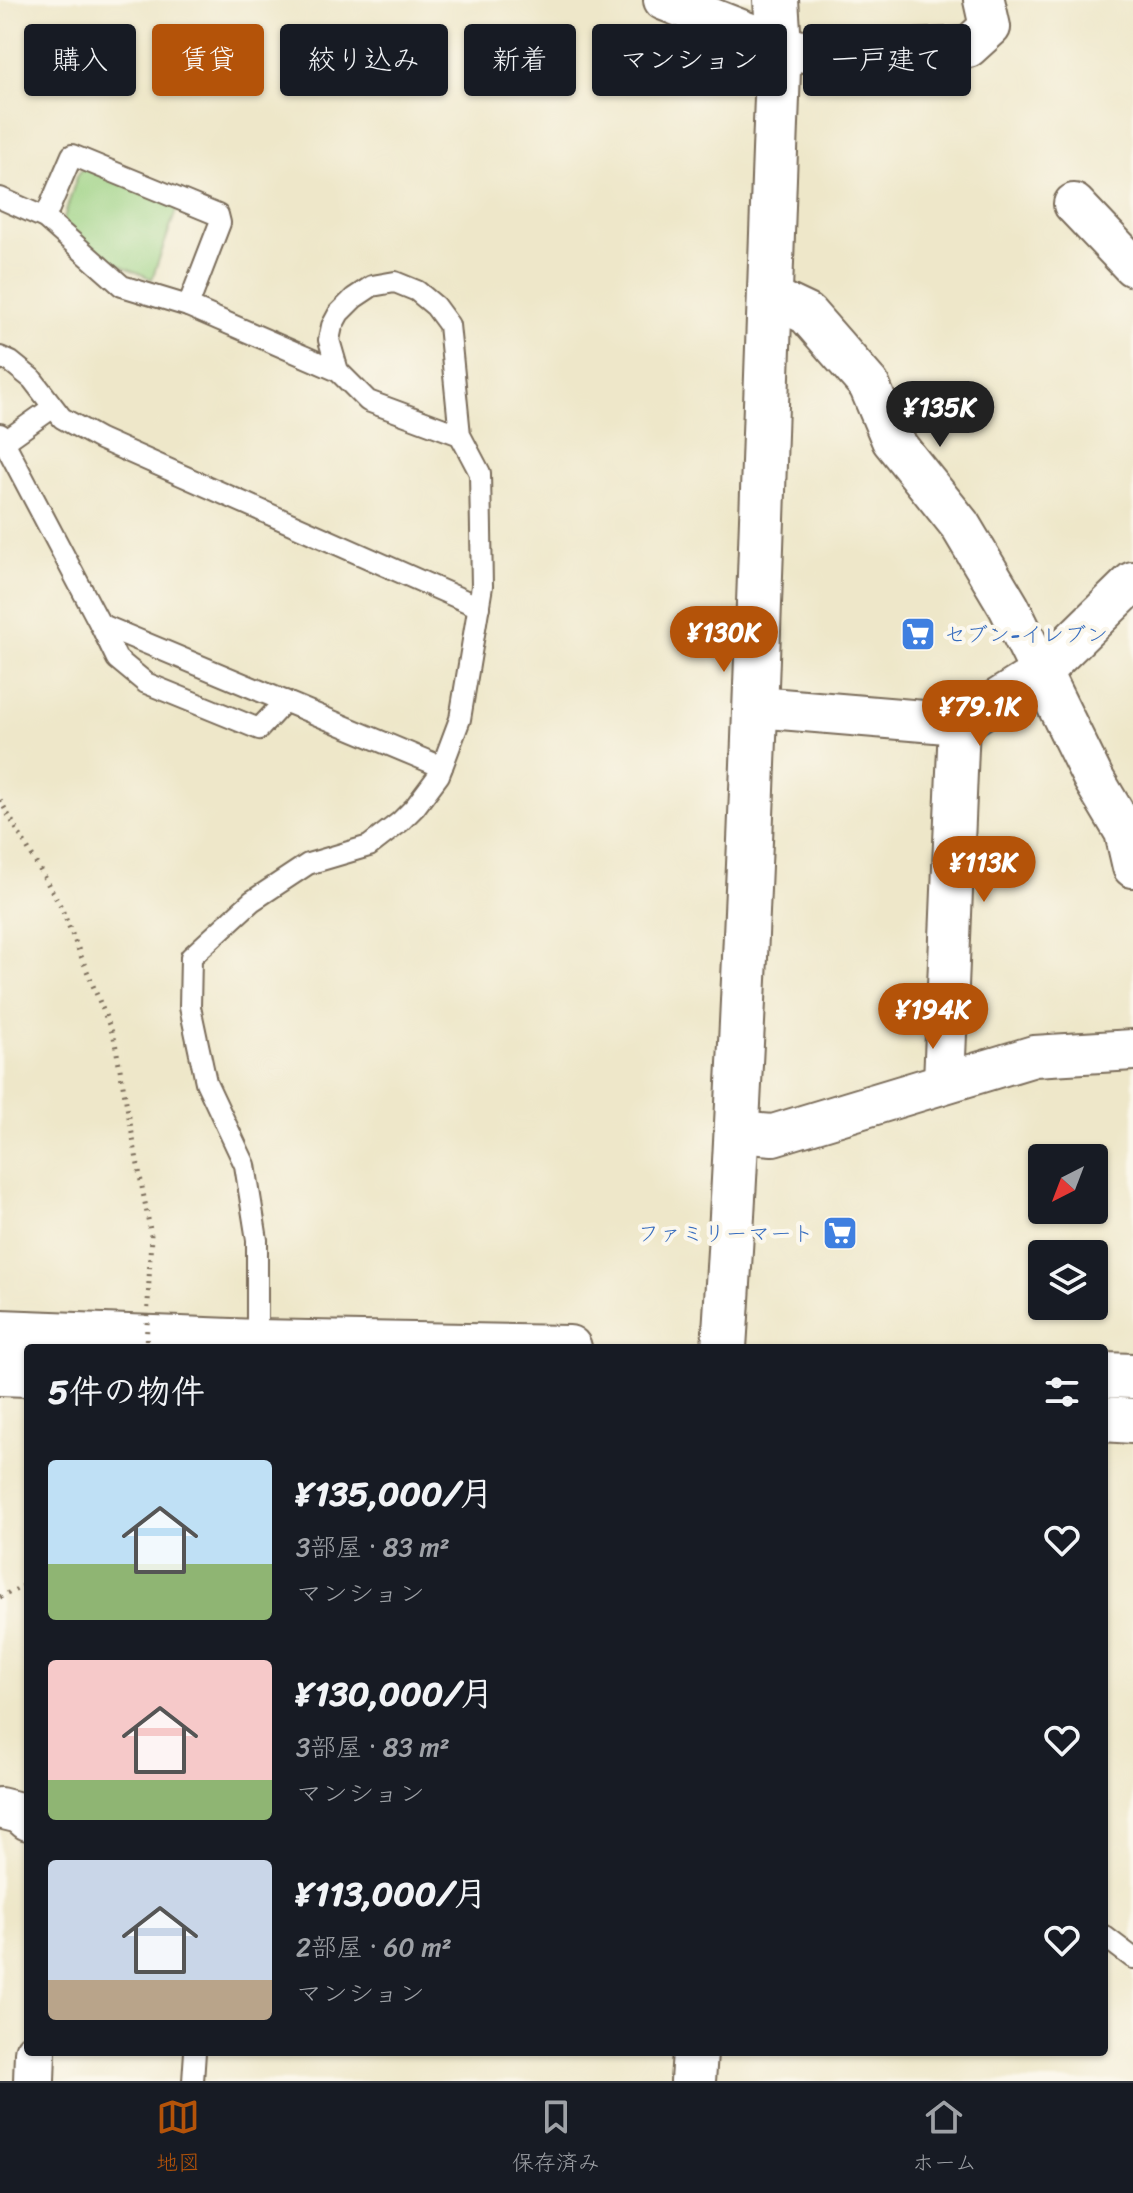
<!DOCTYPE html>
<html lang="ja">
<head>
<meta charset="utf-8">
<style>
	:root { --surface:#171b24; --page:#20242c; --text:#f1f3f6; --muted:#9ea1a6; --line:#363941; --accent:#b45309 }
	body { margin:0; font-family:Sriracha,"Klee One",sans-serif; background:var(--page); color:var(--text); height:100vh; display:flex; flex-direction:column; font-size:30px; white-space:nowrap }
	* { box-sizing:border-box; margin:0 }
	p { font-size:26px; color:var(--muted) }
	.icon { flex:none; width:44px; height:44px; fill:none; stroke:currentColor; stroke-width:2; stroke-linecap:round; stroke-linejoin:round }
	.map { position:relative; flex:1; overflow:hidden }
	.panel { position:absolute; left:24px; top:1344px; width:1084px; height:712px; display:flex; flex-direction:column; background:var(--surface); border-radius:8px; box-shadow:0 2px 6px #0004 }
	.panel>* { flex:none }
	.banner { position:absolute; left:24px; top:24px; width:1086px; height:72px; display:flex; gap:16px }
	.needle { width:52px; rotate:222deg }
	.controls { position:absolute; left:1028px; top:1144px; display:grid; gap:16px }
	.controls a { display:grid; place-items:center; width:80px; height:80px; border-radius:8px; background:var(--surface); box-shadow:0 2px 6px #0004; font-size:40px }
	.price { position:absolute; translate:-50% -68px; padding:0 18px; border-radius:28px; background:var(--accent); color:#fff; font-size:26px; line-height:52px; filter:drop-shadow(0 2px 4px #0008) }
	.price::after { content:''; position:absolute; left:50%; top:48px; width:24px; height:18px; margin-left:-12px; background:inherit; clip-path:polygon(0 0,100% 0,50% 100%) }
	.price.selected { background:#222; color:#fff }
	ul { padding:0; list-style:none }
	li { display:flex; align-items:center; gap:24px; height:200px; padding:0 24px }
	li span { display:grid; place-items:center; flex:none; width:224px; height:160px; border-radius:8px; color:#555 }
	li>.icon { margin-inline-start:auto }
	span .icon { width:96px; height:96px; fill:#fffc; stroke-width:1 }
	li b { font-size:34px }
	h2 { display:flex; justify-content:space-between; align-items:center; height:96px; padding:0 24px; font-size:34px }
	.tag { padding:0 28px; border-radius:8px; background:var(--surface); box-shadow:0 2px 6px #0004; font-size:28px; line-height:72px }
	.tag.selected { background:var(--accent); color:#fff }
	.menu { display:flex; justify-content:space-around; align-items:center; height:112px; border-top:2px solid var(--line); background:var(--surface); font-size:22px; color:var(--muted) }
	.menu a { display:grid; justify-items:center; gap:4px }
	.menu .selected { color:var(--accent) }
	.map>svg:first-child { display:block }
	.green { fill:#9dd284; stroke:#6c7e51; stroke-width:2 }
	.lines { fill:none; stroke-linecap:round; stroke-linejoin:round }
	.service-casing { stroke:#7a6c5a; stroke-width:24 }
	.minor-casing { stroke:#7a6c5a; stroke-width:44 }
	.tertiary-casing { stroke:#7a6c5a; stroke-width:48 }
	.path { stroke:#7a6c5a; stroke-width:5; stroke-dasharray:2 6; stroke-linecap:butt }
	.service { stroke:#fff; stroke-width:20 }
	.minor { stroke:#fff; stroke-width:40 }
	.tertiary { stroke:#fff; stroke-width:44 }
	.path-bridge { stroke:#7a6c5a; stroke-width:5; stroke-dasharray:2 6; stroke-linecap:butt }
	.labels { text-anchor:middle; dominant-baseline:central; stroke-width:8; stroke-linejoin:round; paint-order:stroke }
	.shop-label { font-size:22px; fill:#366cbe; stroke:#fbf7ec; text-anchor:start }
</style>
</head>
<body>
<div class="map">
<svg width="1133" height="2081" viewBox="0 0 1133 2081">
	<rect width="100%" height="100%" fill="#fbf7ec"/>
	<filter id="ink" filterUnits="userSpaceOnUse"><feTurbulence type="fractalNoise" baseFrequency=".0125" numOctaves="2"/><feDisplacementMap in="SourceGraphic" scale="16" xChannelSelector="R" yChannelSelector="G"/><feConvolveMatrix kernelMatrix="1 2 1 2 8 2 1 2 1" color-interpolation-filters="sRGB"/></filter>
	<filter id="wash" filterUnits="userSpaceOnUse"><feTurbulence type="fractalNoise" baseFrequency=".006" numOctaves="4" result="noise"/><feDisplacementMap in="SourceGraphic" scale="32" xChannelSelector="R" yChannelSelector="G"/><feGaussianBlur stdDeviation="1.8" result="paint"/><feColorMatrix in="noise" values="0 0 0 0 0 0 0 0 0 0 0 0 0 0 0 0 0 1.4 0 .05"/><feComposite in="paint" operator="in"/></filter>
	<g filter="url(#wash)">
		<rect width="100%" height="100%" fill="#eee7c9"/>
		<path class="green" d="M 83,168 L 178,205 L 152,279 L 86,250 L 61,228 L 77,176 Z"/>
	</g>
	<g filter="url(#ink)">
		<g class="lines">
			<g class="service-casing">
				<g id="service">
					<path d="M 0,198 L 45,218 L 122,286 L 188,306 L 338,371"/>
					<path d="M 45,218 L 72,155 L 218,215 L 220,223 L 188,306"/>
					<path d="M 0,357 L 11,362 L 32,379 L 62,418 L 100,439 L 479,607"/>
					<path d="M 0,434 L 100,624 L 442,767"/>
					<path d="M 4,442 L 52,408"/>
					<path d="M 100,624 L 117,659 L 146,683 L 259,729 L 285,701"/>
					<path d="M 257,1344 L 257,1240 L 245,1165 L 206,1082 L 190,1007 L 191,957 L 252,901 L 308,864 L 369,846 L 400,822 L 415,807 L 439,775 L 460,719 L 482,586 L 480,473 L 460,435 L 449,325 L 435,306 L 417,291 L 395,282 L 372,286 L 354,298 L 339,313 L 332,326 L 329,340 L 338,371 L 368,401 L 460,435"/>
					<path d="M 1104,1936 L 1133,1958"/>
					<path d="M 193,2081 L 195,2052"/>
				</g>
			</g>
			<g class="minor-casing">
				<g id="minor">
					<path d="M 664,0 L 779,45 L 805,52 L 840,54 L 968,47 L 990,27 L 984,0"/>
					<path d="M 1074,204 L 1133,266"/>
					<path d="M 769,296 L 807,314 L 869,385 L 892,440 L 960,525 L 1009,607 L 1093,778 L 1125,832 L 1133,867"/>
					<path d="M 757,707 L 959,724 L 1040,673 L 1133,582"/>
					<path d="M 944,1081 L 959,724"/>
					<path d="M 737,1132 L 773,1135 L 1034,1056 L 1133,1050"/>
					<path d="M 0,1808 L 20,1813 L 28,1820"/>
					<path d="M 34,2081 L 35,2052"/>
				</g>
			</g>
			<g class="tertiary-casing">
				<g id="tertiary">
					<path d="M 0,1332 L 257,1342 L 569,1348"/>
					<path d="M 724,1348 C 752,914 762,480 779,45 L 776,0"/>
					<path d="M 0,1373 L 28,1374"/>
					<path d="M 1104,1375 L 1133,1376"/>
					<path d="M 1104,1419 L 1133,1421"/>
					<path d="M 693,2081 L 695,2052"/>
				</g>
			</g>
			<g class="path">
				<path d="M 0,800 L 61,907 L 114,1037 L 151,1235"/>
				<path d="M 0,1597 L 28,1584"/>
			</g>
			<use href="#service" class="service"/>
			<use href="#minor" class="minor"/>
			<use href="#tertiary" class="tertiary"/>
			<path class="path-bridge" d="M 146,1348 L 151,1235"/>
		</g>
	</g>
	<defs>
		<g id="supermarket-square" transform="scale(1.8)"><rect x="-9" y="-9" width="18" height="18" rx="4" fill="#3f7fe0" stroke="#fbf7ec"/><path d="M-6-5.5h2.5l.6 2H6L4.5 2H-2.5L-4.4-4H-6ZM-1.5 3.2a1.3 1.3 0 1 0 .1 0ZM3 3.2a1.3 1.3 0 1 0 .1 0Z" fill="#fff"/></g>
	</defs>
	<g fill-rule="evenodd">
		<use href="#supermarket-square" x="918" y="634"/>
		<use href="#supermarket-square" x="840" y="1233"/>
	</g>
	<g class="labels">
		<g class="shop-label">
			<text x="944" y="634">セブン-イレブン</text>
			<text x="814" y="1233" text-anchor="end">ファミリーマート</text>
		</g>
	</g>
</svg>
<div class="controls">
<a><svg class="needle" viewBox="-14 -14 28 28"><path d="M0-13l5 13h-10z" fill="#e53935"/><path d="M0 13l5-13h-10z" fill="#9ea1a6"/></svg></a>
<a><svg class="icon" aria-label="layers" viewBox="0 0 24 24"><path d="M12 4l9 5-9 5-9-5zM3 14l9 5 9-5"/></svg></a>
</div>
<b class="price selected" style="left:940px;top:449px">¥135K</b>
<b class="price" style="left:724px;top:674px">¥130K</b>
<b class="price" style="left:980px;top:748px">¥79.1K</b>
<b class="price" style="left:984px;top:904px">¥113K</b>
<b class="price" style="left:933px;top:1051px">¥194K</b>
<div class="banner">
<a class="tag">購入</a>
<a class="tag selected">賃貸</a>
<a class="tag">絞り込み</a>
<a class="tag">新着</a>
<a class="tag">マンション</a>
<a class="tag">一戸建て</a>
</div>
<section class="panel">
<h2>5件の物件<svg class="icon" aria-label="filters" viewBox="0 0 24 24"><path d="M4 7h16M4 17h16"/><circle cx="9" cy="7" r="2"/><circle cx="15" cy="17" r="2"/></svg></h2>
<ul>
<li><span style="background:linear-gradient(#bfe0f5 65%,#8fb573 0)"><svg class="icon" aria-label="home" viewBox="0 0 24 24"><path d="M3 11l9-7 9 7M6 9v11h12V9"/></svg></span><div><b>¥135,000/月</b><p>3部屋 · 83 m²</p><p>マンション</p></div><svg class="icon" aria-label="heart" viewBox="0 0 24 24"><path d="M12 20l-8-8c-3-5 5-10 8-4 3-6 11-1 8 4z"/></svg></li>
<li><span style="background:linear-gradient(#f6c9c9 75%,#8fb573 0)"><svg class="icon" aria-label="home" viewBox="0 0 24 24"><path d="M3 11l9-7 9 7M6 9v11h12V9"/></svg></span><div><b>¥130,000/月</b><p>3部屋 · 83 m²</p><p>マンション</p></div><svg class="icon" aria-label="heart" viewBox="0 0 24 24"><path d="M12 20l-8-8c-3-5 5-10 8-4 3-6 11-1 8 4z"/></svg></li>
<li><span style="background:linear-gradient(#c9d6e8 75%,#b9a48a 0)"><svg class="icon" aria-label="home" viewBox="0 0 24 24"><path d="M3 11l9-7 9 7M6 9v11h12V9"/></svg></span><div><b>¥113,000/月</b><p>2部屋 · 60 m²</p><p>マンション</p></div><svg class="icon" aria-label="heart" viewBox="0 0 24 24"><path d="M12 20l-8-8c-3-5 5-10 8-4 3-6 11-1 8 4z"/></svg></li>
</ul>
</section>
</div>
<nav class="menu">
<a class="selected"><svg class="icon" aria-label="map" viewBox="0 0 24 24"><path d="M3 6l6-2 6 2 6-2v14l-6 2-6-2-6 2zM9 4v14M15 6v14"/></svg>地図</a>
<a><svg class="icon" aria-label="saved" viewBox="0 0 24 24"><path d="M7 4h10v16l-5-4-5 4z"/></svg>保存済み</a>
<a><svg class="icon" aria-label="home" viewBox="0 0 24 24"><path d="M3 11l9-7 9 7M6 9v11h12V9"/></svg>ホーム</a>
</nav>
</body>
</html>
